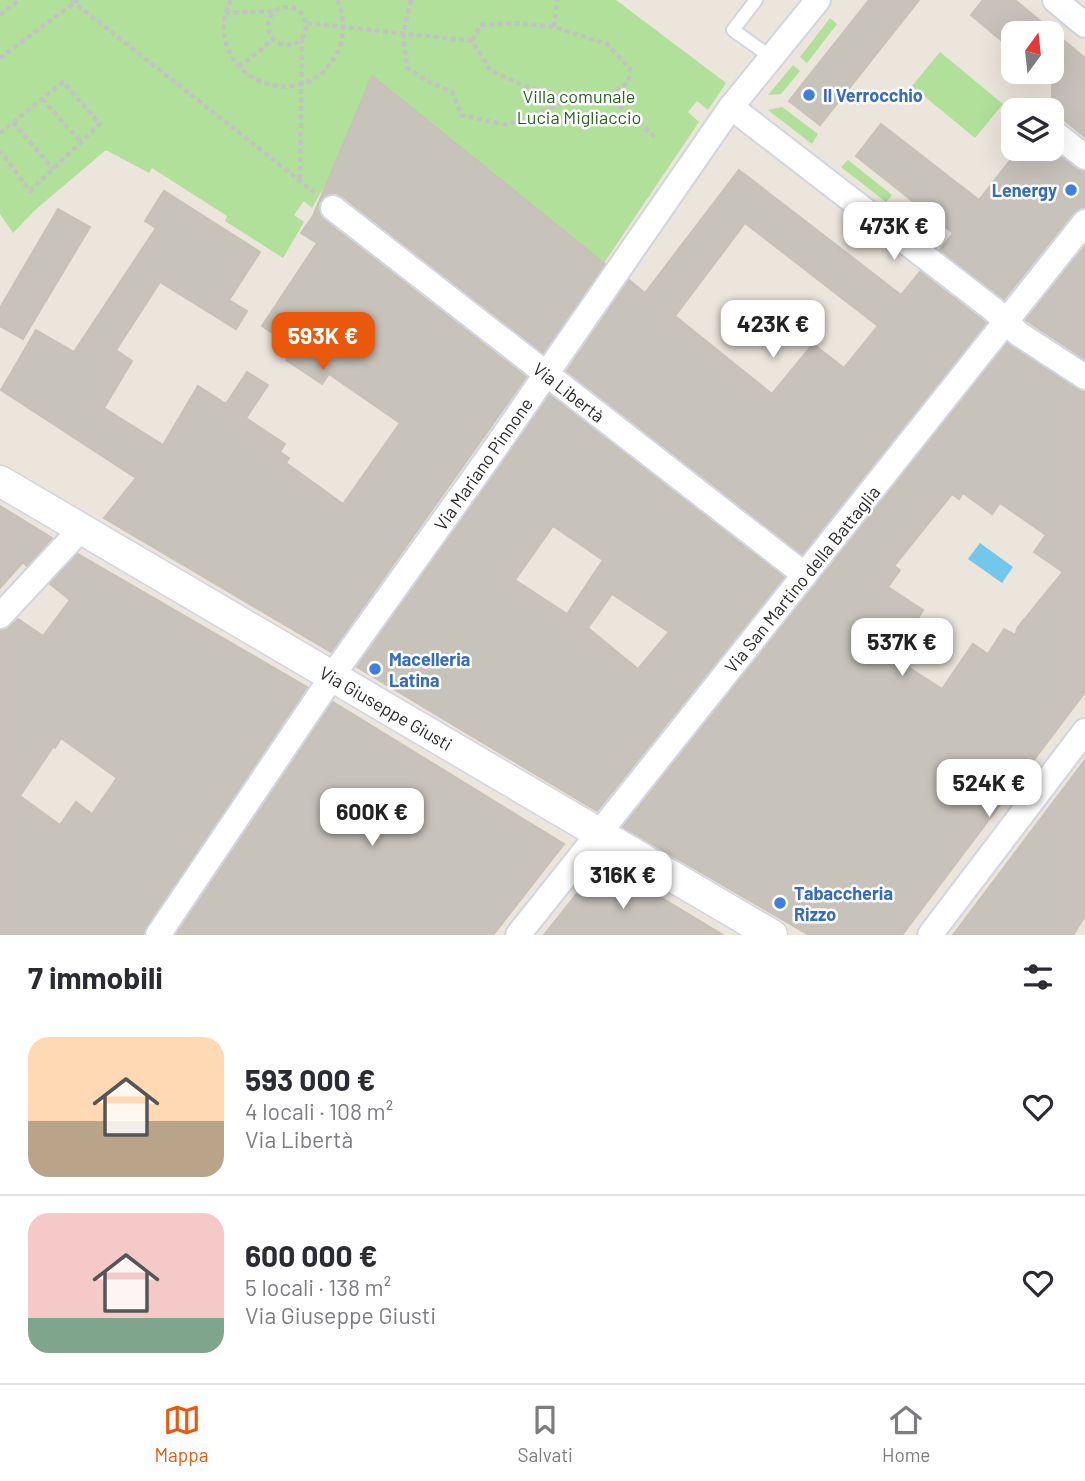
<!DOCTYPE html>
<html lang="it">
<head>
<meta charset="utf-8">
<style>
	:root { --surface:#fff; --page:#f7f7f7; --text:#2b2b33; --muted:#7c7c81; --line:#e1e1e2; --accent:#ea580c }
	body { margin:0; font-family:Barlow,sans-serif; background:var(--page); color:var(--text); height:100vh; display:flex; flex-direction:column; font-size:26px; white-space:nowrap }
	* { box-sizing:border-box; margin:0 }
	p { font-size:23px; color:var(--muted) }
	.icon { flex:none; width:38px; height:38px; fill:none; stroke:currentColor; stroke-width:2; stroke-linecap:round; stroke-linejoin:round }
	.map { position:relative; height:935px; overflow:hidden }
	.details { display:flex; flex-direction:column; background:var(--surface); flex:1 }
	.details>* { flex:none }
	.needle { width:46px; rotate:15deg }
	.fabs { position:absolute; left:1001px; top:21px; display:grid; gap:14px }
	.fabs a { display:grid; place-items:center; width:63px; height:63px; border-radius:14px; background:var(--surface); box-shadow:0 7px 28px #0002; font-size:35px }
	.price { position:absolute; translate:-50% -60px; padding:0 16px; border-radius:14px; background:#fff; color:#222; font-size:23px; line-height:46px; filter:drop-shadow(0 2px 4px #0008) }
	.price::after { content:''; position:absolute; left:50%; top:42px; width:21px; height:16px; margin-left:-10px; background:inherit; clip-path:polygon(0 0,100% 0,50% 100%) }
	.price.on { background:var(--accent); color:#fff }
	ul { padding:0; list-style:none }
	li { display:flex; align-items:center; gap:21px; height:175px; padding:0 28px }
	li+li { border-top:2px solid var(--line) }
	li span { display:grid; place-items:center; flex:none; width:196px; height:140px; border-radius:21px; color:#555 }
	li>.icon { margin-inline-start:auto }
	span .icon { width:84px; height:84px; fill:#fffc; stroke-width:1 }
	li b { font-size:30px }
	h2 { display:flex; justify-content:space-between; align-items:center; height:84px; padding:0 28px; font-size:30px }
	.dock { display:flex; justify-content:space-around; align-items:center; height:98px; border-top:2px solid var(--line); background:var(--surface); font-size:19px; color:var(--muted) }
	.dock a { display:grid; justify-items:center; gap:4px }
	.dock .on { color:var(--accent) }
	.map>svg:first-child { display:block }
	.green { fill:#b0e09a }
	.water { fill:#73c7ea }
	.building { fill:#c7c3bb; stroke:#c7c1b6; stroke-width:2; fill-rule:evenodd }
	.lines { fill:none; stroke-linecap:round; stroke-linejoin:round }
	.service-casing { stroke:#d1d4e2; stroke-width:16 }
	.minor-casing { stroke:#d1d4e2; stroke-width:28 }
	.tertiary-casing { stroke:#d1d4e2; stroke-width:33 }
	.path { stroke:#c3c3c3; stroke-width:4.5; stroke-dasharray:5 3.5; stroke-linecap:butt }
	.service { stroke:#fff; stroke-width:12 }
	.minor { stroke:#fff; stroke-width:24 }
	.tertiary { stroke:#fff; stroke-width:30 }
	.shop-dot { fill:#3f7fe0; stroke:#fff; stroke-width:2.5 }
	.labels { text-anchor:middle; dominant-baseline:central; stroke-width:5; stroke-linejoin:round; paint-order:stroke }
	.shop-label { font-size:18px; font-weight:bold; fill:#366cbe; stroke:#fff; text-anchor:start }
	.park-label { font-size:18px; fill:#29641d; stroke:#fff }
	.street-label { font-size:18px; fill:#2a2a2a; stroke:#fff }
</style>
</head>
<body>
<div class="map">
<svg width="1085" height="935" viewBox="0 0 1085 935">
	<rect width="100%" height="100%" fill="#ebe5dc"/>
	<g class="green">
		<path d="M 0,0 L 616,0 L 726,83 L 708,110 L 697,101 L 688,112 L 699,122 L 604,263 L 372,77 L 327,182 L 312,208 L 304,201 L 294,215 L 304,222 L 283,258 L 225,221 L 227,216 L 152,168 L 149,173 L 106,150 L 35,210 L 13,233 L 0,214 Z"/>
		<path d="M 830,18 L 837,24 L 807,63 L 800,57 Z"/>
		<path d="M 940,52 L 1003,104 L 975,138 L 912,86 Z"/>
		<path d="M 793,65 L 800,71 L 781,94 L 768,95 Z"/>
		<path d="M 782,107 L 818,134 L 812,144 L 768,110 Z"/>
		<path d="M 848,160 L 892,195 L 886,202 L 841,167 Z"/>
	</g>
	<path class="water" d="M 980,543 L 1013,567 L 1002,583 L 968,559 Z"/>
	<g class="building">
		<path d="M 869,0 L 919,0 L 820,125 L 789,101 Z"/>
		<path d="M 983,0 L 1015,0 L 1085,58 L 1085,137 L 1052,110 L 1052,82 L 1039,72 L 1052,72 L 1052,33 L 1013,33 L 1013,50 L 971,15 Z"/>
		<path d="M 372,76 L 605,264 L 543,353 L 342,196 L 336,193 L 328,194 L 321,199 L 318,207 L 319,213 L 324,220 L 526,377 L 331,652 L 104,518 L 136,478 L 1,390 L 36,330 L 74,352 L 156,228 L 145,221 L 164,191 L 260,252 L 229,300 L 247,311 L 236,329 L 160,282 L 116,350 L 132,361 L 104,408 L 163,445 L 198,386 L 226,404 L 247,372 L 268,385 L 246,418 L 285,444 L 280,452 L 289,458 L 286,463 L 343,504 L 400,423 L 329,374 L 322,384 L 286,360 L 294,348 L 262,326 L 317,243 L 301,233 L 313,216 Z"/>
		<path d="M 881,124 L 979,200 L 1019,149 L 1050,149 L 1076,169 L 1085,172 L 1085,207 L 1079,208 L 1073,213 L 1004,299 L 940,250 L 953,233 L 856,156 Z"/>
		<path d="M 739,170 L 901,295 L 920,272 L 986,323 L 802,554 L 567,371 L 629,280 L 645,293 ZM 745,223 L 878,326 L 844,368 L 813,344 L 772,394 L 675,316 Z"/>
		<path d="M 58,209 L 90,227 L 23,339 L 0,326 L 0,308 Z"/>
		<path d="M 1085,246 L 1085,359 L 1026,320 Z"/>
		<path d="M 1007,343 L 1077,389 L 1085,392 L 1085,692 L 902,935 L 809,935 L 623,827 ZM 963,493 L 992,514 L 1000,503 L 1046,535 L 1034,552 L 1063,572 L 1018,627 L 1015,635 L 1004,629 L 988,654 L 973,644 L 942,689 L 894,658 L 923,610 L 888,587 L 900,570 L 894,566 L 952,494 L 959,499 Z"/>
		<path d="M 550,395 L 784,577 L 597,811 L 357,667 ZM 553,526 L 603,560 L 567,614 L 515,580 ZM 612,594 L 669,632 L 638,669 L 588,628 Z"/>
		<path d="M 0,506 L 52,538 L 27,566 L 23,562 L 0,588 Z"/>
		<path d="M 78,554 L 307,687 L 146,927 L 143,935 L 0,935 L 0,630 L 5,630 L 10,627 L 18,619 L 43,636 L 70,600 L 50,584 ZM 61,738 L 117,778 L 92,814 L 76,802 L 60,825 L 20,796 L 53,747 L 55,748 Z"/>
		<path d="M 333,702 L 564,844 L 493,935 L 176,935 Z"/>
		<path d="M 1085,760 L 1085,916 L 1073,935 L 953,935 Z"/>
		<path d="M 602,862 L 617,871 L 723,935 L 544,935 Z"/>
	</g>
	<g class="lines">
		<g class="service-casing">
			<path id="service" d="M 756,0 L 733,30 L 771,57"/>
		</g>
		<g class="minor-casing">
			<g id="minor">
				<path d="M 1055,0 L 1085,25"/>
				<path d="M 731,107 L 994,310 L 1019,334 L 1085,377"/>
				<path d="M 1057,135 L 1085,157"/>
				<path d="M 333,208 L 805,575"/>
				<path d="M 0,616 L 81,529"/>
				<path d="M 158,935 L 340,665 L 491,454 L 731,107 L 818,0"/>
				<path d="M 518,935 L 1085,222"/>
				<path d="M 930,935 L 1085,731"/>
			</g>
		</g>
		<g class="tertiary-casing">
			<path id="tertiary" d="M 0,481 L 772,935"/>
		</g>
		<g class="path">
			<path d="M 71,0 L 314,192"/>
			<path d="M 231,0 C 226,10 223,20 224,31 C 227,81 291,105 325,70 C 334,60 340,50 342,37 C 344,25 343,11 337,0"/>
			<path d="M 411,0 L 403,34 L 407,68 L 427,81 L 452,92 L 461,115 L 506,125 L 576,98"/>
			<circle cx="287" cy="26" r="19"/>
			<path d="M 225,13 L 273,11"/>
			<path d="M 0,15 L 19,0"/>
			<path d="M 307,23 L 472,41 L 491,71 L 530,88 L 577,97 L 610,94 L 628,83 L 630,69 L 607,44 L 554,27 L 517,23 L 481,25 L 472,41"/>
			<path d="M 554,27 L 557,0"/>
			<path d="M 0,58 L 78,0"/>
			<path d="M 239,67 L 273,40"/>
			<path d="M 606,95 L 655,137"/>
			<path d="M 42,99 L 81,142"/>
			<path d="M 13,122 L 53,169"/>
			<path d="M 0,133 L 63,82 L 100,124 L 30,191 L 0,151"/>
			<path d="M 300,179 L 302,39"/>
		</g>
		<use href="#service" class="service"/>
		<use href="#minor" class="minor"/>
		<use href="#tertiary" class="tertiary"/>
	</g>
	<g class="shop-dot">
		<circle cx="809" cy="95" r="7"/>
		<circle cx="1071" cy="190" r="7"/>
		<circle cx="375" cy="669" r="7"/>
		<circle cx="780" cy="903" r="7"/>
	</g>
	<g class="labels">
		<g class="shop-label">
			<text x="823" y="95">Il Verrocchio</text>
			<text x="1057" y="190" text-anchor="end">Lenergy</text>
			<text x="389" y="659">Macelleria<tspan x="389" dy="21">Latina</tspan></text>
			<text x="794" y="893">Tabaccheria<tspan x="794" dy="21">Rizzo</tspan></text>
		</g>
		<g class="park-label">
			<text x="579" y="96">Villa comunale<tspan x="579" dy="21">Lucia Migliaccio</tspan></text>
		</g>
		<g class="street-label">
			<text transform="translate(569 392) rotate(38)">Via Libertà</text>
			<text transform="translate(483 464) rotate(-55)">Via Mariano Pinnone</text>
			<text transform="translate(802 579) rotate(-51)">Via San Martino della Battaglia</text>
			<text transform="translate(386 708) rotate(30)">Via Giuseppe Giusti</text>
		</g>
	</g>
</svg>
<div class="fabs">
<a><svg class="needle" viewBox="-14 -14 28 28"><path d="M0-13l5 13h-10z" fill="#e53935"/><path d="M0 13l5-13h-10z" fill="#7c7c81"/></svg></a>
<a><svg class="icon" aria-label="layers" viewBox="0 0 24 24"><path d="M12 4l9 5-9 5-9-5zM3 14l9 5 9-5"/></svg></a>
</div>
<b class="price" style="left:894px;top:262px">473K €</b>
<b class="price" style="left:773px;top:360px">423K €</b>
<b class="price on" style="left:323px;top:372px">593K €</b>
<b class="price" style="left:902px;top:678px">537K €</b>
<b class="price" style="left:989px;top:819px">524K €</b>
<b class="price" style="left:372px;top:848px">600K €</b>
<b class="price" style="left:623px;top:911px">316K €</b>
</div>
<section class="details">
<h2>7 immobili<svg class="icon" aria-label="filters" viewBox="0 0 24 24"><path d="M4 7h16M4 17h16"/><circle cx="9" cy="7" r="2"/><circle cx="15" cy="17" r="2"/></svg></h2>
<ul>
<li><span style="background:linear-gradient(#ffd9b3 60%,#b9a48a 0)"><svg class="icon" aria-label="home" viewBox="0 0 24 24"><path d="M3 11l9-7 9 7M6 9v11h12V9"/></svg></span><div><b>593 000 €</b><p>4 locali · 108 m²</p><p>Via Libertà</p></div><svg class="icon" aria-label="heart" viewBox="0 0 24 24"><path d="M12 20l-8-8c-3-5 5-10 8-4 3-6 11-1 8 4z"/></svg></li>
<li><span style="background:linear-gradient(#f6c9c9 75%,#7fa58c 0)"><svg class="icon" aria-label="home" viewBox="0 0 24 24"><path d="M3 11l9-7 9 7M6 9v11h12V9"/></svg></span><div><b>600 000 €</b><p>5 locali · 138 m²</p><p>Via Giuseppe Giusti</p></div><svg class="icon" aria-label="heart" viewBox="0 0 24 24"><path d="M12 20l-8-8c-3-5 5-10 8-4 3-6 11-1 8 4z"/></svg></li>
</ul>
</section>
<nav class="dock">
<a class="on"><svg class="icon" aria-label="map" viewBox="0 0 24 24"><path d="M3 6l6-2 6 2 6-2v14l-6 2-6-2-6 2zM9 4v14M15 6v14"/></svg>Mappa</a>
<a><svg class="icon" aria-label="saved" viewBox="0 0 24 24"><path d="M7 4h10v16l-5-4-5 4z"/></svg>Salvati</a>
<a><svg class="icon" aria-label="home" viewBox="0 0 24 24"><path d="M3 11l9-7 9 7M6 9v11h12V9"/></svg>Home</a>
</nav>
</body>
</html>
